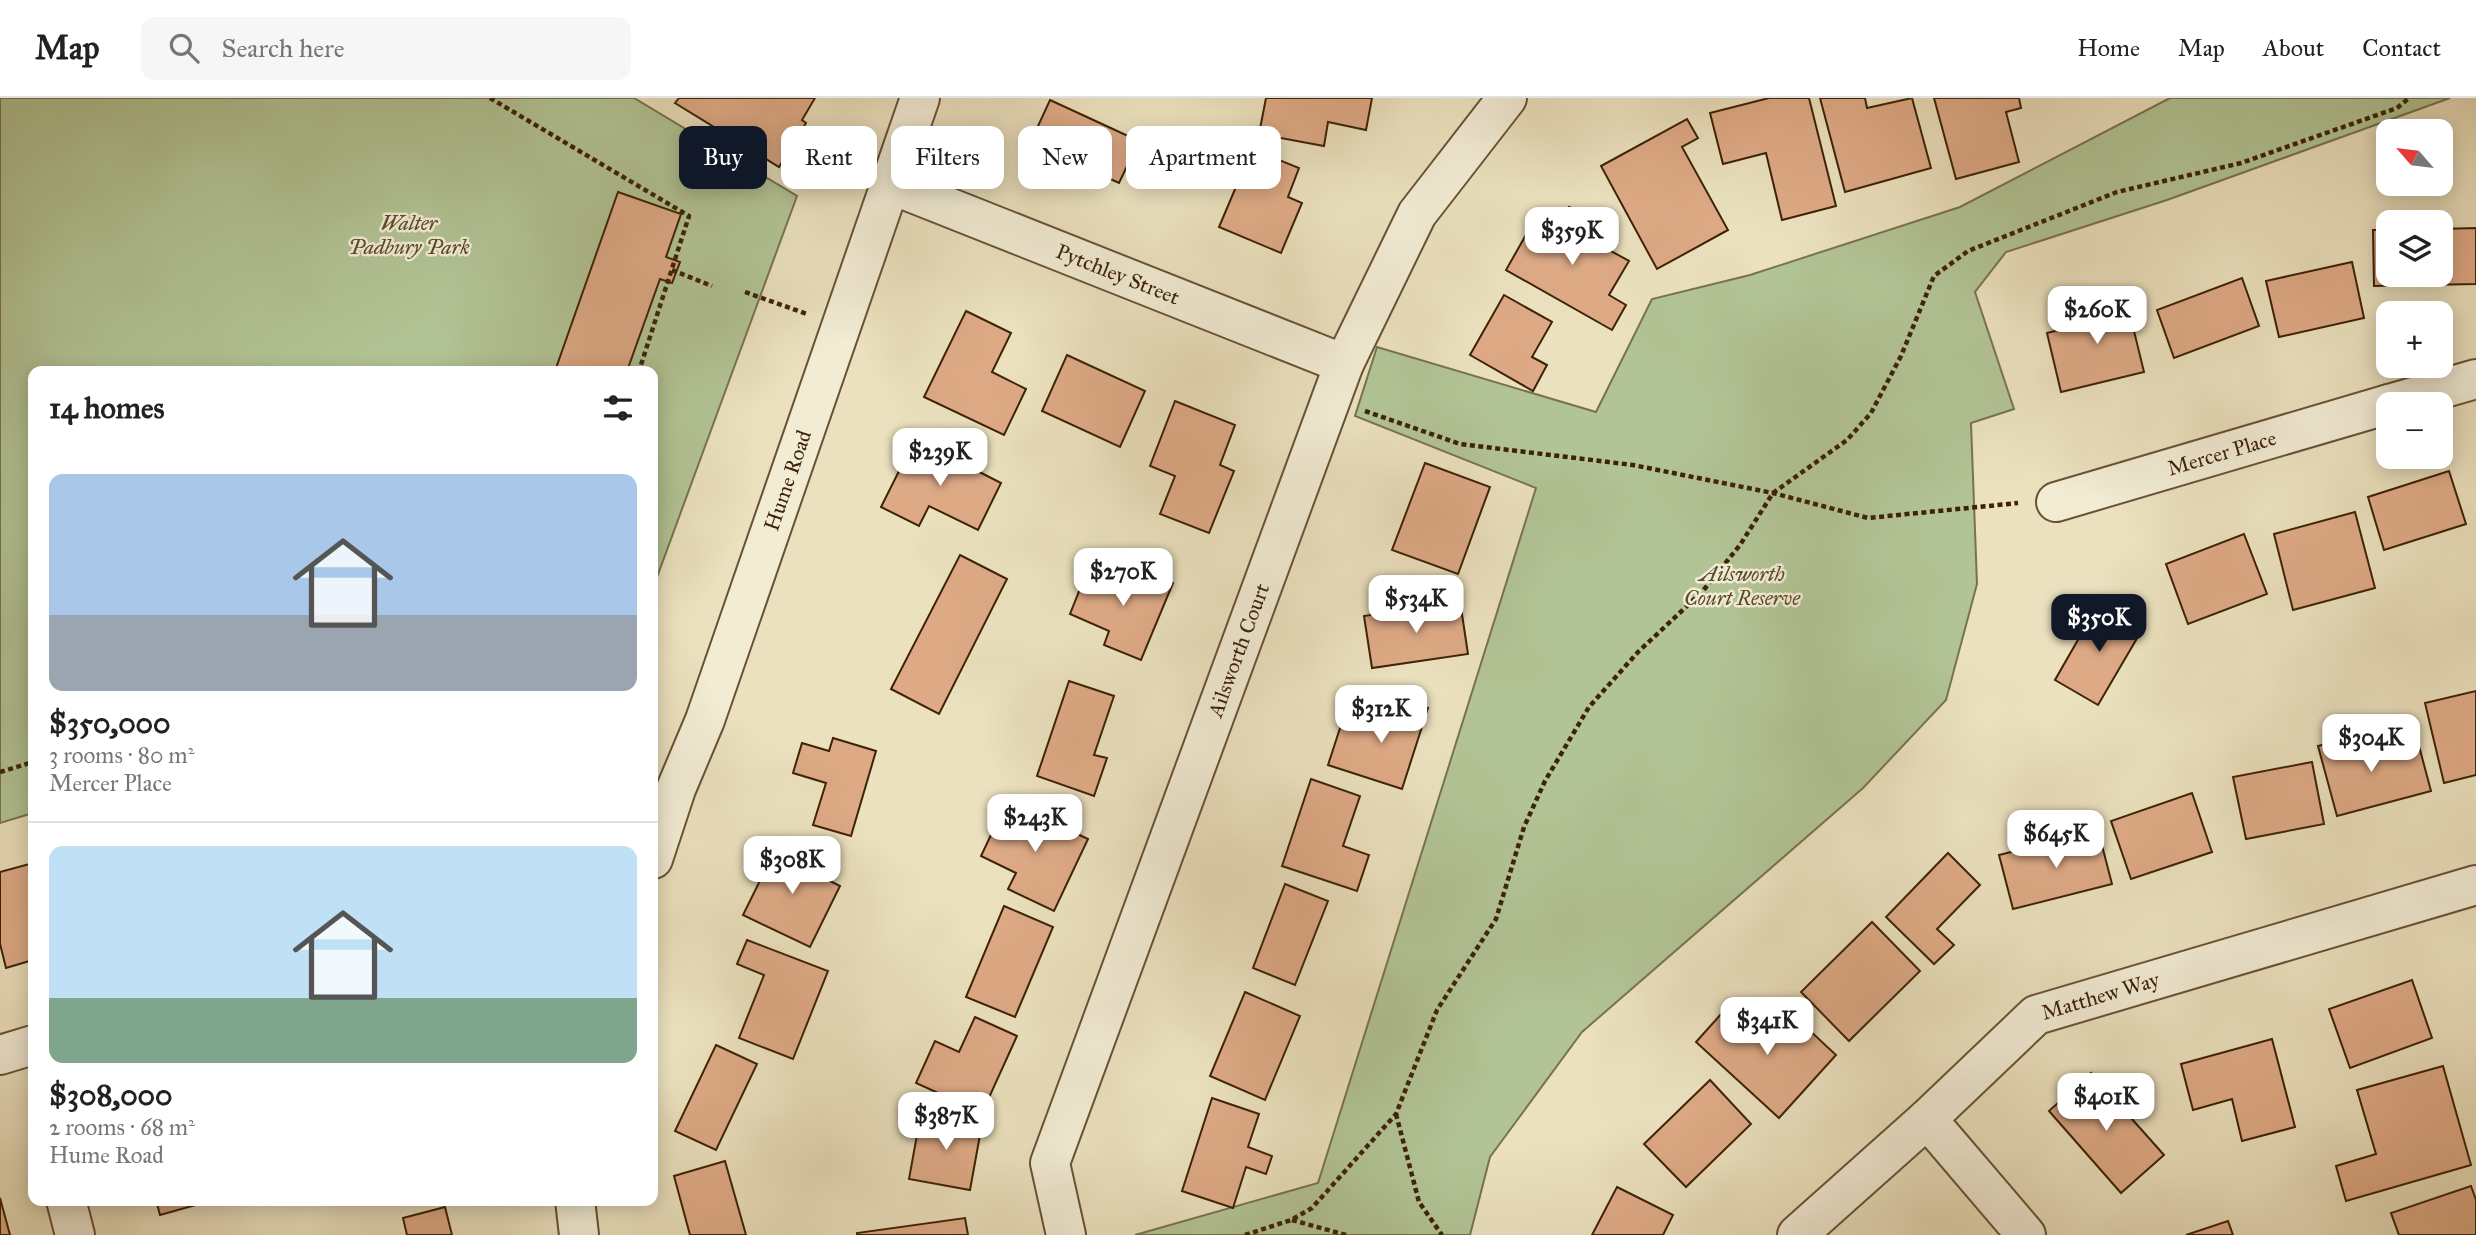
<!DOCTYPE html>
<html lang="en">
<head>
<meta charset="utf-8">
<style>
	:root { --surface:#fff; --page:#f6f6f6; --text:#222; --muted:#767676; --line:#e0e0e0; --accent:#111827 }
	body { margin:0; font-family:"IM FELL Great Primer",serif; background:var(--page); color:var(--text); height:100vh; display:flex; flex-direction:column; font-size:26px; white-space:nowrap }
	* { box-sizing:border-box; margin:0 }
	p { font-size:23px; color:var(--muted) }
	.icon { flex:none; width:38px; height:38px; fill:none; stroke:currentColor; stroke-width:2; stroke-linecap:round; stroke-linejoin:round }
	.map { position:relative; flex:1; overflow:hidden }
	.side { position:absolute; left:28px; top:268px; width:630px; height:840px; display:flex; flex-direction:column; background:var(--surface); border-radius:14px; box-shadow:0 4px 18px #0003 }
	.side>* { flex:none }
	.hud { position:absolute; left:679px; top:28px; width:665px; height:63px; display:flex; gap:14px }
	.needle { width:46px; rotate:298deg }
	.tools { position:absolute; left:2376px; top:21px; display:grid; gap:14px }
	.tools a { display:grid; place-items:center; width:77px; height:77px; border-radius:14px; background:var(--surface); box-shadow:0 4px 18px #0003; font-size:35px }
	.price { position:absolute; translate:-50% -60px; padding:0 16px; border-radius:14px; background:#fff; color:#222; font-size:23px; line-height:46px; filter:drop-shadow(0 2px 4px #0008) }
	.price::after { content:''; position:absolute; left:50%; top:42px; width:21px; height:16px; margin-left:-10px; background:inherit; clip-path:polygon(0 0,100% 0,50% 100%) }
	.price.selected { background:var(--accent); color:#fff }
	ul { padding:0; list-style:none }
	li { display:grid; align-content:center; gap:14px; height:371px; padding:0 21px }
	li+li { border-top:2px solid var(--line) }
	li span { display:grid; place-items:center; height:217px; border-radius:14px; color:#555 }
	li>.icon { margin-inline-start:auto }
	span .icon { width:126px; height:126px; fill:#fffc; stroke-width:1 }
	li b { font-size:30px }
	h2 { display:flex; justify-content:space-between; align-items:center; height:84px; padding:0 21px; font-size:30px }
	.pill { padding:0 24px; border-radius:14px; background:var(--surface); box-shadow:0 4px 18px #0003; font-size:24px; line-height:63px }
	.pill.selected { background:var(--accent); color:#fff }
	header { display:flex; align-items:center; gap:42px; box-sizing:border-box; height:98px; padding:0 35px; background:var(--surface); border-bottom:2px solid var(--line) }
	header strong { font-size:33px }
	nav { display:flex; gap:38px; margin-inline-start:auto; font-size:24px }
	.search { width:490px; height:63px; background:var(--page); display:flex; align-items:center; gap:18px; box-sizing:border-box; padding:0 24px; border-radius:14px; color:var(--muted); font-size:26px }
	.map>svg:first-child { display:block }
	.green { fill:#b2c495; stroke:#78734e; stroke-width:2 }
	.building { fill:#deaa86; stroke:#3d2206; stroke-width:2 }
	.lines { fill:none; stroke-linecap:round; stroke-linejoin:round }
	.minor-casing { stroke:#685234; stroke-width:42 }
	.path { stroke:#3d2206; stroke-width:4.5; stroke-dasharray:5 3.5; stroke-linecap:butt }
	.minor { stroke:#f2ecd5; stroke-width:38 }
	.labels { text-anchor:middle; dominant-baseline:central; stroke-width:5; stroke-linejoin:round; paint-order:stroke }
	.park-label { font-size:21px; font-style:italic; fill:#5a4a2a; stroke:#f2ecd5 }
	.street-label { font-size:21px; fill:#3d2206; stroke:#f2ecd5 }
</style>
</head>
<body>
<header>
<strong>Map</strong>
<div class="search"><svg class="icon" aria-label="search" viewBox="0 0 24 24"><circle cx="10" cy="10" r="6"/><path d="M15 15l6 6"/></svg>Search here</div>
<nav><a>Home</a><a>Map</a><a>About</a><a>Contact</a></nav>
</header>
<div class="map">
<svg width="2476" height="1137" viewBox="0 0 2476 1137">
	<rect width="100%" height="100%" fill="#ebe1be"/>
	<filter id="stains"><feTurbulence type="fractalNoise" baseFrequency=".00286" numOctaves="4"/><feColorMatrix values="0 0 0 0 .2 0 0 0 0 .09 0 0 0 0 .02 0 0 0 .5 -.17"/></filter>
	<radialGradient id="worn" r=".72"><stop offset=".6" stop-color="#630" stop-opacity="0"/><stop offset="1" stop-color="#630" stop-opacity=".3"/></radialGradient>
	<g class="green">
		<path d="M 0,0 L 634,0 L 797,98 L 653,490 L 653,273 L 33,273 L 33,715 L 0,725 Z"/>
		<path d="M 2170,0 L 2450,0 L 2167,102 L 2006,154 L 1975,194 L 2014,311 L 1971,325 L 1977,486 L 1946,602 L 1863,690 L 1582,934 L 1490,1059 L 1470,1137 L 1135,1137 L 1318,1085 L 1536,390 L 1355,318 L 1377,249 L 1596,314 L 1652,201 L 1750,177 L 1960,109 Z"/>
	</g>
	<g class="building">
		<path d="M 679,0 L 815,0 L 802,22 L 806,25 L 779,69 L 675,5 Z"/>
		<path d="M 1266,0 L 1372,0 L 1366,32 L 1328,24 L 1324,48 L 1259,36 Z"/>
		<path d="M 1769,0 L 1809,0 L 1836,108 L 1782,122 L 1766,55 L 1723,66 L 1710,15 Z"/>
		<path d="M 1820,0 L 1865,0 L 1867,10 L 1912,0 L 1931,70 L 1845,94 Z"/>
		<path d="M 1934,0 L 2019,0 L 2021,10 L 2006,14 L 2019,64 L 1956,81 Z"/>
		<path d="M 1050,2 L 1139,43 L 1119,85 L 1086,70 L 1081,82 L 1025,56 Z"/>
		<path d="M 1687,21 L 1698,40 L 1682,49 L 1728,132 L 1657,171 L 1601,68 Z"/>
		<path d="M 1252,51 L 1299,70 L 1288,99 L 1302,105 L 1281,155 L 1219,129 Z"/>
		<path d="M 618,94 L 681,116 L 666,159 L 680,164 L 672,185 L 660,181 L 627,273 L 555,273 Z"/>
		<path d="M 1569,109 L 1602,127 L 1593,143 L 1629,163 L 1609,197 L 1626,207 L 1612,232 L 1506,172 L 1535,121 L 1555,133 Z"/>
		<path d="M 2476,130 L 2476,186 L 2374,188 L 2373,132 L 2389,132 L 2389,177 L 2441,177 L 2441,131 Z"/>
		<path d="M 2352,164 L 2364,220 L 2279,239 L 2266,183 Z"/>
		<path d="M 2242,180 L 2259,228 L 2174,260 L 2157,212 Z"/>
		<path d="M 2124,192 L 2144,274 L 2061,294 L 2047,235 L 2091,224 L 2086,202 Z"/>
		<path d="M 1504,197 L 1552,224 L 1532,259 L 1547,267 L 1533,293 L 1470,257 Z"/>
		<path d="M 966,213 L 1011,235 L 992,274 L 1026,291 L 1004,337 L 924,299 Z"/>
		<path d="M 1067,257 L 1145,293 L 1120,349 L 1042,313 Z"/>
		<path d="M 1175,303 L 1235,327 L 1220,367 L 1234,373 L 1209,435 L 1160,416 L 1175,378 L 1150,368 Z"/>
		<path d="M 915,341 L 1001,385 L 978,432 L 929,408 L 919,428 L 881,409 Z"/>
		<path d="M 1425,365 L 1490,389 L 1458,476 L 1392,452 Z"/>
		<path d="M 2449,373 L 2466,426 L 2384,452 L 2368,399 Z"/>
		<path d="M 2355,414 L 2375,490 L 2293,512 L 2274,436 Z"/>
		<path d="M 2244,436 L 2267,496 L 2188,526 L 2166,466 Z"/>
		<path d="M 960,457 L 1007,481 L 939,616 L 891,591 Z"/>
		<path d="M 1130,468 L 1173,485 L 1141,562 L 1104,547 L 1109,533 L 1070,516 L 1088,471 L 1123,485 Z"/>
		<path d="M 1460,503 L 1468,556 L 1372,570 L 1364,518 Z"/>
		<path d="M 2099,505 L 2143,530 L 2098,607 L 2055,582 Z"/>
		<path d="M 1069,583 L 1114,598 L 1094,657 L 1107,660 L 1094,698 L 1037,678 Z"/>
		<path d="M 2476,593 L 2476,677 L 2444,685 L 2425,605 Z"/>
		<path d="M 1392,599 L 1428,610 L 1402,691 L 1328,667 L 1343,621 L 1381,634 Z"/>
		<path d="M 2369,635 L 2376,660 L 2419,648 L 2431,693 L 2337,718 L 2318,648 Z"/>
		<path d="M 833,640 L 876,653 L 851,738 L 813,727 L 826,685 L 793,675 L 802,645 L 829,653 Z"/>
		<path d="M 2312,664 L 2324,726 L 2246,741 L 2233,679 Z"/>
		<path d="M 1311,681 L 1360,698 L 1343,748 L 1369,757 L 1357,793 L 1282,768 Z"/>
		<path d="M 2192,695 L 2212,754 L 2131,781 L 2111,723 Z"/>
		<path d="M 1007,703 L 1088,741 L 1054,813 L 1008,791 L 1016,775 L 981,758 Z"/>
		<path d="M 2098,732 L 2112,786 L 2013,811 L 1999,757 Z"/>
		<path d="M 780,742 L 816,760 L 810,773 L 840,788 L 810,849 L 743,817 Z"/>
		<path d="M 1948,755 L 1980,787 L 1937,831 L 1954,847 L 1934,866 L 1886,819 Z"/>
		<path d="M 33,765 L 33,862 L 6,870 L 0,846 L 0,774 Z"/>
		<path d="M 1285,786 L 1328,803 L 1295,887 L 1253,870 Z"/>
		<path d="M 1004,808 L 1053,829 L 1015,919 L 966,899 Z"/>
		<path d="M 1872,824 L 1920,873 L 1849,943 L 1801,894 Z"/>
		<path d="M 747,842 L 828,873 L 793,961 L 739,940 L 764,877 L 737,866 Z"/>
		<path d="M 2412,882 L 2432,940 L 2350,970 L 2329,911 Z"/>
		<path d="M 1245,894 L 1300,918 L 1265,1002 L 1210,978 Z"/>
		<path d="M 1731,905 L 1769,941 L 1792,916 L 1836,957 L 1779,1020 L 1696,944 Z"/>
		<path d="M 975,919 L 1017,938 L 982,1015 L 916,985 L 935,943 L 959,954 Z"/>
		<path d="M 2272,941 L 2295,1029 L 2242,1043 L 2232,1001 L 2193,1012 L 2181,966 Z"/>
		<path d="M 716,947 L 757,966 L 716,1052 L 675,1033 Z"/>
		<path d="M 2443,968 L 2471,1067 L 2346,1103 L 2336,1068 L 2376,1056 L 2357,992 Z"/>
		<path d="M 2091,975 L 2164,1057 L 2121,1095 L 2049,1013 Z"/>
		<path d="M 1710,982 L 1751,1026 L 1686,1089 L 1644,1046 Z"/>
		<path d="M 1212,1000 L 1259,1016 L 1248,1049 L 1272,1058 L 1266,1076 L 1246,1069 L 1233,1110 L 1182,1093 Z"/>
		<path d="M 921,1015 L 982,1026 L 970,1092 L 909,1081 Z"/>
		<path d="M 725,1063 L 746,1137 L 690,1137 L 674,1078 Z"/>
		<path d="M 2471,1088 L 2476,1102 L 2476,1137 L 2399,1137 L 2391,1115 Z"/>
		<path d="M 1617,1089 L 1673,1117 L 1663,1137 L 1592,1137 Z"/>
		<path d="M 0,1100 L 10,1137 L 0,1137 Z"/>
		<path d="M 156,1102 L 210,1102 L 210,1103 L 160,1117 Z"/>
		<path d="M 445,1109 L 452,1137 L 407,1137 L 403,1120 Z"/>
		<path d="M 965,1120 L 968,1137 L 857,1137 L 857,1135 Z"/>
		<path d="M 2228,1123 L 2233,1137 L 2186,1137 Z"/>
	</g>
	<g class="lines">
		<g class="minor-casing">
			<g id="minor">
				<path id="s1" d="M 890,86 L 1344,266"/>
				<path d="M 2389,306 L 2476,281"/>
				<path id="s2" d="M 2056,404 L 2389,306"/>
				<path id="s3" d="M 653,761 L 676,691 L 705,622 L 920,0"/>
				<path d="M 0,957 L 33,947"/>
				<path d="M 1927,1021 L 2026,1137"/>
				<path d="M 66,1102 L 75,1137"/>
				<path d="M 575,1102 L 579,1137"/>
				<path id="s4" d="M 1066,1137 L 1050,1065 L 1344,266 L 1417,116 L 1507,0"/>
				<path id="s5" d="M 1797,1137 L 1927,1021 L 2036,917 L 2476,787"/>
			</g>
		</g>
		<g class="path">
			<path d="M 490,0 L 689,118 L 639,273"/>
			<path d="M 672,172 L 712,188"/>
			<path d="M 745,194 L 807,216"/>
			<path d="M 1365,313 L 1460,346 L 1633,367 L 1773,395 L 1868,420 L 2018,405"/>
			<path d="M 0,674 L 33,664"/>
			<path d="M 1396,1016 L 1419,1104 L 1442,1137"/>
			<path d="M 1292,1122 L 1346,1137"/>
			<path d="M 1245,1137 L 1291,1122 L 1312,1110 L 1396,1016 L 1437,912 L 1496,821 L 1524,729 L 1545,683 L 1589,609 L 1638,554 L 1702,494 L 1740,447 L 1773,395 L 1847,342 L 1871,315 L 1901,258 L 1934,178 L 1968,153 L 2117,94 L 2241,65 L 2397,10 L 2409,0"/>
		</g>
		<use href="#minor" class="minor"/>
	</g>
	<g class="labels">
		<g class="park-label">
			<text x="409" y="125">Walter<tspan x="409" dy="24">Padbury Park</tspan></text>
			<text x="1742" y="476">Ailsworth<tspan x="1742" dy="24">Court Reserve</tspan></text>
		</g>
		<g class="street-label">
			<text stroke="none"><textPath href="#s1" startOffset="245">Pytchley Street</textPath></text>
			<text stroke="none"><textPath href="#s2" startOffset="173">Mercer Place</textPath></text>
			<text stroke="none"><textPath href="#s3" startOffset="402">Hume Road</textPath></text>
			<text stroke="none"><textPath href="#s4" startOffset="620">Ailsworth Court</textPath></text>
			<text stroke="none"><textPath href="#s5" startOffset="392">Matthew Way</textPath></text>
		</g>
	</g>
	<rect width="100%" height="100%" filter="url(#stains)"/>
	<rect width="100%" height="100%" fill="url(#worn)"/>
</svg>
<div class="tools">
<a><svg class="needle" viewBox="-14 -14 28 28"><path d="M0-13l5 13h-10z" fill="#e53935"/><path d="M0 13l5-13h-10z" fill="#767676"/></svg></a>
<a><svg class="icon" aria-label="layers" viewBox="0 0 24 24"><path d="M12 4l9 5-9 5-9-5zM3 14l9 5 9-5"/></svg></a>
<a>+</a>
<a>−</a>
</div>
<b class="price" style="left:1572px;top:169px">$359K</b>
<b class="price" style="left:2097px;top:248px">$260K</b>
<b class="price" style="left:940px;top:390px">$239K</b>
<b class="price" style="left:1123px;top:510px">$270K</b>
<b class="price" style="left:1416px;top:537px">$534K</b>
<b class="price selected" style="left:2099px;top:556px">$350K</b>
<b class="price" style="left:1381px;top:647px">$312K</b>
<b class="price" style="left:2371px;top:676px">$304K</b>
<b class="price" style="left:1035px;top:756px">$243K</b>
<b class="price" style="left:2056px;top:772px">$645K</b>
<b class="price" style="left:792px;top:798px">$308K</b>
<b class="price" style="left:1767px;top:959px">$341K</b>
<b class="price" style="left:2106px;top:1035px">$401K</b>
<b class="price" style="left:946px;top:1054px">$387K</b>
<div class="hud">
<a class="pill selected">Buy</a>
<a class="pill">Rent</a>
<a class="pill">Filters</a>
<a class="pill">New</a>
<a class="pill">Apartment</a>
</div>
<section class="side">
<h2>14 homes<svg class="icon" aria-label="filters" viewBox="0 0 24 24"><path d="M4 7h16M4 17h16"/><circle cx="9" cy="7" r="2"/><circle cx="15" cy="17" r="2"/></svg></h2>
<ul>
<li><span style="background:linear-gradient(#a9c7e8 65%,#9aa5b1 0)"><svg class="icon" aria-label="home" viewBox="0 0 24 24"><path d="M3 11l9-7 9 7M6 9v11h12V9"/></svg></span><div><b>$350,000</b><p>3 rooms · 80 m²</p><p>Mercer Place</p></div></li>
<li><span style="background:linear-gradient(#bfe0f5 70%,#7fa58c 0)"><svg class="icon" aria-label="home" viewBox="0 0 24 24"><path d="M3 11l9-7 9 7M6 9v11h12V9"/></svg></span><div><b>$308,000</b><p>2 rooms · 68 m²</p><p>Hume Road</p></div></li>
</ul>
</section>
</div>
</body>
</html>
